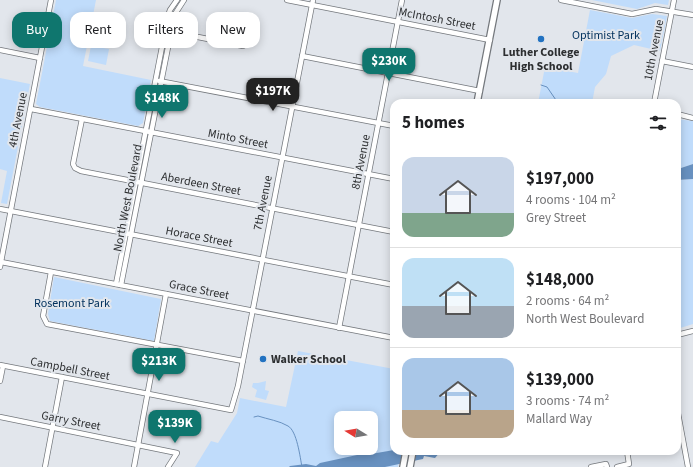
<!DOCTYPE html>
<html lang="en">
<head>
<meta charset="utf-8">
<style>
	:root { --surface:#fff; --page:#f6f6f6; --text:#202124; --muted:#757577; --line:#e0e0e0; --accent:#0f766e }
	body { margin:0; font-family:"Source Sans 3",sans-serif; background:var(--page); color:var(--text); height:100vh; display:flex; flex-direction:column; font-size:15px; white-space:nowrap }
	* { box-sizing:border-box; margin:0 }
	p { font-size:13px; color:var(--muted) }
	.icon { flex:none; width:22px; height:22px; fill:none; stroke:currentColor; stroke-width:2; stroke-linecap:round; stroke-linejoin:round }
	.map { position:relative; flex:1; overflow:hidden }
	.drawer { position:absolute; left:390px; top:99px; width:291px; height:356px; display:flex; flex-direction:column; background:var(--surface); border-radius:12px; box-shadow:0 2px 10px #0003 }
	.drawer>* { flex:none }
	.banner { position:absolute; left:12px; top:12px; width:318px; height:36px; display:flex; gap:8px }
	.needle { width:26px; rotate:281deg }
	.fabs { position:absolute; left:334px; top:411px; display:grid; gap:8px }
	.fabs a { display:grid; place-items:center; width:44px; height:44px; border-radius:8px; background:var(--surface); box-shadow:0 2px 10px #0003; font-size:20px }
	.price { position:absolute; translate:-50% -34px; padding:0 9px; border-radius:8px; background:var(--accent); color:#fff; font-size:13px; line-height:26px; filter:drop-shadow(0 1px 2px #0008) }
	.price::after { content:''; position:absolute; left:50%; top:24px; width:12px; height:9px; margin-left:-6px; background:inherit; clip-path:polygon(0 0,100% 0,50% 100%) }
	.price.active { background:#222; color:#fff }
	ul { padding:0; list-style:none }
	li { display:flex; align-items:center; gap:12px; height:100px; padding:0 12px }
	li+li { border-top:1px solid var(--line) }
	li span { display:grid; place-items:center; flex:none; width:112px; height:80px; border-radius:12px; color:#555 }
	li>.icon { margin-inline-start:auto }
	span .icon { width:48px; height:48px; fill:#fffc; stroke-width:1 }
	li b { font-size:17px }
	h2 { display:flex; justify-content:space-between; align-items:center; height:48px; padding:0 12px; font-size:17px }
	.tag { padding:0 14px; border-radius:12px; background:var(--surface); box-shadow:0 2px 10px #0003; font-size:14px; line-height:36px }
	.tag.active { background:var(--accent); color:#fff }
	.map>svg:first-child { display:block }
	.green { fill:#c0dcfb; fill-rule:evenodd }
	.water { fill:#6891c0 }
	.lines { fill:none; stroke-linecap:round; stroke-linejoin:round }
	.stream { stroke:#6891c0; stroke-width:1 }
	.minor-casing { stroke:#74787d; stroke-width:6 }
	.major-casing { stroke:#74787d; stroke-width:8 }
	.minor { stroke:#fff; stroke-width:4.5 }
	.major { stroke:#fff; stroke-width:5.5 }
	.poi-dot { fill:#2272c1; stroke:#e2e6ec; stroke-width:1.5 }
	.labels { text-anchor:middle; dominant-baseline:central; stroke-width:4; stroke-linejoin:round; paint-order:stroke }
	.street-label { font-size:12px; fill:#2d2f31; stroke:#e2e6ec }
	.park-label { font-size:12px; fill:#01305c; stroke:#e2e6ec }
	.poi-label { font-size:12px; font-weight:bold; fill:#2d2f31; stroke:#e2e6ec }
</style>
</head>
<body>
<div class="map">
<svg width="693" height="467" viewBox="0 0 693 467">
	<rect width="100%" height="100%" fill="#e2e6ec"/>
	<g class="green">
		<path d="M 56,0 L 96,0 L 83,66 L 151,80 L 143,123 L 138,126 L 40,107 L 36,104 Z"/>
		<path d="M 592,0 L 669,0 L 668,5 L 655,3 L 637,9 Z"/>
		<path d="M 590,10 L 632,18 L 652,14 L 667,16 L 660,51 L 634,45 L 611,56 L 606,74 L 595,87 L 592,103 L 538,103 L 545,67 L 578,73 Z"/>
		<path d="M 91,46 L 109,49 L 106,65 L 88,61 Z"/>
		<path d="M 0,78 L 30,84 L 7,204 L 1,203 L 7,171 L 0,169 Z"/>
		<path d="M 677,119 L 693,121 L 693,164 L 681,168 L 677,168 Z"/>
		<path d="M 693,179 L 693,324 L 677,329 L 677,180 Z"/>
		<path d="M 54,277 L 161,299 L 154,341 L 50,321 L 48,314 Z"/>
		<path d="M 298,351 L 394,369 L 394,451 L 401,451 L 398,467 L 195,467 L 211,441 L 218,443 L 237,413 L 240,398 L 286,407 ZM 341,418 L 371,418 L 371,448 L 341,448 Z"/>
		<path d="M 266,381 L 265,390 L 269,391 L 266,400 L 255,397 L 257,390 L 252,387 L 253,383 L 258,383 Z"/>
	</g>
	<g class="water">
		<path d="M 693,164 L 693,179 L 677,180 L 677,168 L 681,168 Z"/>
		<path d="M 394,450 L 441,451 L 435,458 L 424,456 L 423,459 L 418,460 L 385,467 L 289,467 L 290,466 L 306,464 L 316,466 L 320,463 L 357,455 L 361,452 L 371,454 Z"/>
	</g>
	<g class="lines">
		<g class="stream">
			<path d="M 541,85 L 547,87 L 558,103"/>
			<path d="M 254,417 L 258,416 C 267,419 280,421 288,426 C 297,431 300,457 302,467"/>
		</g>
		<g class="minor-casing">
			<g id="minor">
				<path d="M 287,0 L 490,40"/>
				<path d="M 561,0 L 632,14 L 656,9 L 693,15"/>
				<path d="M 168,31 L 243,46"/>
				<path d="M 0,50 L 40,58"/>
				<path d="M 302,56 L 480,91"/>
				<path d="M 662,61 L 693,67"/>
				<path d="M 159,81 L 394,126"/>
				<path d="M 654,103 L 674,0"/>
				<path d="M 31,109 L 394,179"/>
				<path d="M 677,114 L 693,118"/>
				<path d="M 82,119 L 73,164 L 75,168 L 81,171 L 394,232"/>
				<path d="M 0,209 L 394,285"/>
				<path d="M 1,262 L 394,338"/>
				<path d="M 0,267 L 51,0"/>
				<path d="M 51,272 L 43,316 L 47,324 L 243,361"/>
				<path d="M 116,284 L 168,16 L 170,10 L 177,0"/>
				<path d="M 121,285 L 173,22 L 175,14 L 184,0"/>
				<path d="M 339,328 L 402,0"/>
				<path d="M 677,335 L 693,331"/>
				<path d="M 0,365 L 231,410 L 238,386 L 313,0"/>
				<path d="M 0,381 L 3,366"/>
				<path d="M 677,408 L 688,467"/>
				<path d="M 0,417 L 177,453 L 168,467"/>
				<path d="M 45,467 L 62,377"/>
				<path d="M 134,467 L 166,294"/>
				<path d="M 591,467 L 606,464 L 607,467"/>
				<path d="M 617,467 L 629,464 L 627,451"/>
			</g>
		</g>
		<g class="major-casing">
			<g id="major">
				<path d="M 477,103 L 497,0"/>
				<path d="M 403,467 L 406,451"/>
				<path d="M 410,467 L 413,451"/>
			</g>
		</g>
		<use href="#minor" class="minor"/>
		<use href="#major" class="major"/>
	</g>
	<g class="poi-dot">
		<circle cx="541" cy="39" r="4"/>
		<circle cx="263" cy="359" r="4"/>
	</g>
	<g class="labels">
		<g class="street-label">
			<text transform="translate(437 19) rotate(11)">McIntosh Street</text>
			<text transform="translate(654 50) rotate(-79)">10th Avenue</text>
			<text transform="translate(18 120) rotate(-79)">4th Avenue</text>
			<text transform="translate(238 139) rotate(11)">Minto Street</text>
			<text transform="translate(361 162) rotate(-79)">8th Avenue</text>
			<text transform="translate(201 184) rotate(11)">Aberdeen Street</text>
			<text transform="translate(128 198) rotate(-79)">North West Boulevard</text>
			<text transform="translate(263 203) rotate(-79)">7th Avenue</text>
			<text transform="translate(199 237) rotate(11)">Horace Street</text>
			<text transform="translate(199 290) rotate(11)">Grace Street</text>
			<text transform="translate(70 369) rotate(11)">Campbell Street</text>
			<text transform="translate(71 421) rotate(11)">Garry Street</text>
		</g>
		<g class="park-label">
			<text x="606" y="35">Optimist Park</text>
			<text x="72" y="303">Rosemont Park</text>
		</g>
		<g class="poi-label">
			<text x="541" y="52">Luther College<tspan x="541" dy="14">High School</tspan></text>
			<text x="271" y="359" text-anchor="start">Walker School</text>
		</g>
	</g>
</svg>
<div class="fabs">
<a><svg class="needle" viewBox="-14 -14 28 28"><path d="M0-13l5 13h-10z" fill="#e53935"/><path d="M0 13l5-13h-10z" fill="#757577"/></svg></a>
</div>
<b class="price" style="left:389px;top:82px">$230K</b>
<b class="price active" style="left:273px;top:112px">$197K</b>
<b class="price" style="left:162px;top:119px">$148K</b>
<b class="price" style="left:159px;top:382px">$213K</b>
<b class="price" style="left:175px;top:444px">$139K</b>
<div class="banner">
<a class="tag active">Buy</a>
<a class="tag">Rent</a>
<a class="tag">Filters</a>
<a class="tag">New</a>
</div>
<section class="drawer">
<h2>5 homes<svg class="icon" aria-label="filters" viewBox="0 0 24 24"><path d="M4 7h16M4 17h16"/><circle cx="9" cy="7" r="2"/><circle cx="15" cy="17" r="2"/></svg></h2>
<ul>
<li><span style="background:linear-gradient(#c9d6e8 70%,#7fa58c 0)"><svg class="icon" aria-label="home" viewBox="0 0 24 24"><path d="M3 11l9-7 9 7M6 9v11h12V9"/></svg></span><div><b>$197,000</b><p>4 rooms · 104 m²</p><p>Grey Street</p></div></li>
<li><span style="background:linear-gradient(#bfe0f5 60%,#9aa5b1 0)"><svg class="icon" aria-label="home" viewBox="0 0 24 24"><path d="M3 11l9-7 9 7M6 9v11h12V9"/></svg></span><div><b>$148,000</b><p>2 rooms · 64 m²</p><p>North West Boulevard</p></div></li>
<li><span style="background:linear-gradient(#a9c7e8 65%,#b9a48a 0)"><svg class="icon" aria-label="home" viewBox="0 0 24 24"><path d="M3 11l9-7 9 7M6 9v11h12V9"/></svg></span><div><b>$139,000</b><p>3 rooms · 74 m²</p><p>Mallard Way</p></div></li>
</ul>
</section>
</div>
</body>
</html>
